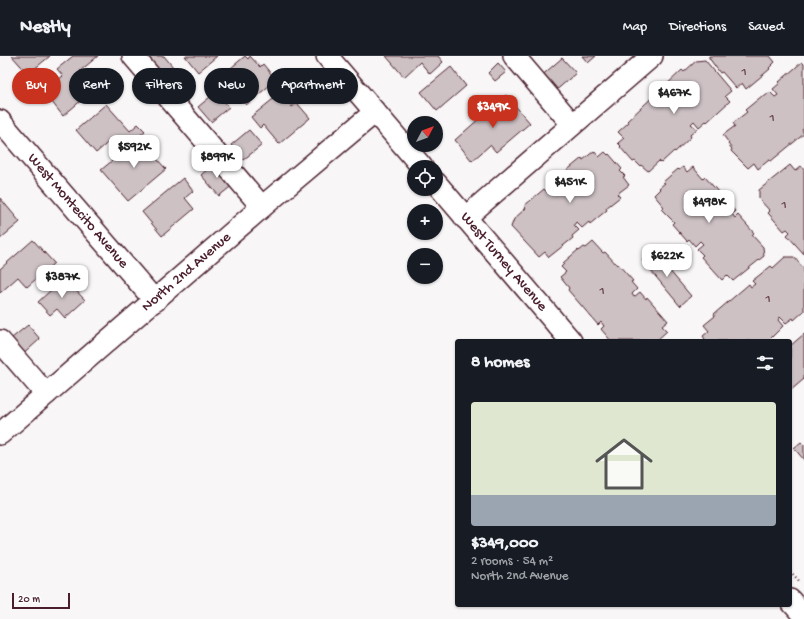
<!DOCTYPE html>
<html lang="en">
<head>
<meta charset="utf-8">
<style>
	:root { --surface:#171b24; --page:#20242c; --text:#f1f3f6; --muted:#9ea1a6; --line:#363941; --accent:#c8321e }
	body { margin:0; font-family:"Gochi Hand",sans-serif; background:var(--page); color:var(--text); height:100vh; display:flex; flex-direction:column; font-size:15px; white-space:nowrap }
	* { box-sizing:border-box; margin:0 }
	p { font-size:13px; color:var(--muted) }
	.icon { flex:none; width:22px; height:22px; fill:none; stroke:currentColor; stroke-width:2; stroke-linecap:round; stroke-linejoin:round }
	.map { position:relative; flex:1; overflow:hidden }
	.drawer { position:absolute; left:455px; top:283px; width:337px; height:268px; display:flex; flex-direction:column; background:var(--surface); border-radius:4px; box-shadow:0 1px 3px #0004 }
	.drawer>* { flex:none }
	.top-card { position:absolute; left:12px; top:12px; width:380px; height:36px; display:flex; gap:8px }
	.needle { width:26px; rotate:49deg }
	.fabs { position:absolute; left:407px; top:60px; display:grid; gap:8px }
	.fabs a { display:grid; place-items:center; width:36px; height:36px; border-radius:50%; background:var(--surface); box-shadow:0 1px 3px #0004; font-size:20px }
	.scale { position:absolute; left:12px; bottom:10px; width:58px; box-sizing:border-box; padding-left:4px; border:2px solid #4a1f2b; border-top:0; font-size:11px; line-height:14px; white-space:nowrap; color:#4a1f2b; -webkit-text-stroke:3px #fff; paint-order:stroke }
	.price { position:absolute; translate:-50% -34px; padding:0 9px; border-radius:8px; background:#fff; color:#222; font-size:13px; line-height:26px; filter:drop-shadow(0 1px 2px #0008) }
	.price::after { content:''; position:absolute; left:50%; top:24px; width:12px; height:9px; margin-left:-6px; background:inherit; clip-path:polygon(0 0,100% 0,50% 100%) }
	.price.on { background:var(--accent); color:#fff }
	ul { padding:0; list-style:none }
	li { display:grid; align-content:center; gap:8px; height:212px; padding:0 16px }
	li+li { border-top:1px solid var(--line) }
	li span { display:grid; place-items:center; height:124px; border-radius:4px; color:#555 }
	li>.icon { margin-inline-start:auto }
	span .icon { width:72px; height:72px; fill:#fffc; stroke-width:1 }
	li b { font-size:17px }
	h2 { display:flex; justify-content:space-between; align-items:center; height:48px; padding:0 16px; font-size:17px }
	.pill { padding:0 14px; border-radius:18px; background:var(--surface); box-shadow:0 1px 3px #0004; font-size:14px; line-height:36px }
	.pill.on { background:var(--accent); color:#fff }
	header { display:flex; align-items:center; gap:24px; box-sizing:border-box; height:56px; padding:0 20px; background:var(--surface); border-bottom:1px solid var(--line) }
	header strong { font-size:19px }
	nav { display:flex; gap:22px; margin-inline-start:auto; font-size:14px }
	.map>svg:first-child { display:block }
	.building { fill:#cdc1c4; stroke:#4a1f2b }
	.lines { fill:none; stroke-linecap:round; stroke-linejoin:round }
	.minor-casing { stroke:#4a1f2b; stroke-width:24 }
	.path { stroke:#4a1f2b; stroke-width:2.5; stroke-dasharray:1 3; stroke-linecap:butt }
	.minor { stroke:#fff; stroke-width:21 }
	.labels { text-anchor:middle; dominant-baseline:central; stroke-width:3; stroke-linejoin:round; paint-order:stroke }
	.number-label { font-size:13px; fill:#6b4851 }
	.street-label { font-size:15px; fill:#4a1f2b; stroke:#fff }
</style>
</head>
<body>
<header>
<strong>Nestly</strong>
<nav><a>Map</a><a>Directions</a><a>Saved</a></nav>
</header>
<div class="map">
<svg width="804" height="563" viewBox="0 0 804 563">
	<rect width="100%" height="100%" fill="#f8f6f7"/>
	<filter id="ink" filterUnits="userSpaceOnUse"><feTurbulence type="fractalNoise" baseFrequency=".025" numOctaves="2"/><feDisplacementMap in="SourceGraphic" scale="8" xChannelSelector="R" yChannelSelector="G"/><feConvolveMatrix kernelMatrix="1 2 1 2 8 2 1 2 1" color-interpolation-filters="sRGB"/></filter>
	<g filter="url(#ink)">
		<g class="building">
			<path d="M 12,0 L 50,0 L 28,18 Z"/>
			<path d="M 73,0 L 98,0 L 80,15 L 85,22 L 74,31 L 84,42 L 63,60 L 43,35 L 63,20 L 57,13 Z"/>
			<path d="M 144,0 L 164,0 L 173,11 L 161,20 Z"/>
			<path d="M 185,0 L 217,0 L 198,16 Z"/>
			<path d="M 245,0 L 248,3 L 250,0 L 260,11 L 263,8 L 276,24 L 246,49 L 230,31 L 227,34 L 218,23 Z"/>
			<path d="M 386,0 L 438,0 L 443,6 L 430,18 L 420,6 L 404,21 Z"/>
			<path d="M 582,0 L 596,0 L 588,7 Z"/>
			<path d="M 709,0 L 770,0 L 775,6 L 769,12 L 770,13 L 746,33 L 742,27 L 736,32 L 722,16 L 720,17 L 709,2 Z"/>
			<path d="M 562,2 L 576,17 L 553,37 L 539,22 Z"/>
			<path d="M 705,4 L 731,35 L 725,40 L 730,45 L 707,66 L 706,65 L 699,71 L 694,65 L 691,68 L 697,73 L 690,79 L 691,81 L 675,96 L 674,95 L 661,107 L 659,105 L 648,115 L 641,109 L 640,110 L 635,105 L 633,106 L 620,91 L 621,90 L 618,87 L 624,82 L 618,76 L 629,66 L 627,65 L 658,36 L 659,35 L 662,38 L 666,35 L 663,32 L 682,14 L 684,16 L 696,5 Z"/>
			<path d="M 802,6 L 804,8 L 804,72 L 802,74 L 804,78 L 771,105 L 769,104 L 758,113 L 754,107 L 748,112 L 731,95 L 732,93 L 728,88 L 729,87 L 723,79 L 735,70 L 733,67 L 747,56 L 745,54 L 762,40 L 764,41 L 770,36 L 775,41 L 778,39 L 773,33 L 780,27 L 779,26 Z"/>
			<path d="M 498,7 L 506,16 L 495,25 L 488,17 Z"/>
			<path d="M 451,11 L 466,30 L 437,55 L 421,36 Z"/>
			<path d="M 216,36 L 229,51 L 211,66 L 198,51 Z"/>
			<path d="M 278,39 L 280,41 L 283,39 L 292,51 L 297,47 L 310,62 L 279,88 L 263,69 L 260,72 L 251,61 Z"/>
			<path d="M 506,39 L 530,67 L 496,96 L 490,89 L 472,105 L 455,84 Z"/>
			<path d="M 106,48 L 130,75 L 138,68 L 145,75 L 123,94 L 113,82 L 96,97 L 76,74 Z"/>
			<path d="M 249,74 L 262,89 L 243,104 L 231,89 Z"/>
			<path d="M 142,80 L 159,99 L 156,102 L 166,113 L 128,145 L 101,114 Z"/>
			<path d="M 594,95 L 599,101 L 605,96 L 608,99 L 609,98 L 622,113 L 620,115 L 625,120 L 623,121 L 629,129 L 617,138 L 620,141 L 606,152 L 607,154 L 590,168 L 589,166 L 582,172 L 576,166 L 574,169 L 579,174 L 572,180 L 573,182 L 549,201 L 545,196 L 539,201 L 511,171 L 514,163 L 526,152 L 524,150 L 544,133 L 547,136 L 551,134 L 548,130 L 582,102 L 583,104 Z"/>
			<path d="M 216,106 L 234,128 L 219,140 L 201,119 Z"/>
			<path d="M 790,109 L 795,115 L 801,110 L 804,114 L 804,198 L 787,179 L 790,176 L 787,173 L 784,175 L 768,157 L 770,155 L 759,143 L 759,134 Z"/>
			<path d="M 683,111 L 687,116 L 693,111 L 703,123 L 705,121 L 735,155 L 732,158 L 735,162 L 738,159 L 754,177 L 752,179 L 763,191 L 764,200 L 733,225 L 727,219 L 722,224 L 701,201 L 703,199 L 697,193 L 703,188 L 700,185 L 695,190 L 689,183 L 687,185 L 672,168 L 674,166 L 661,153 L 664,151 L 654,139 L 660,133 L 659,132 L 665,127 L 663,126 L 678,113 L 679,114 Z"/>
			<path d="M 183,122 L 193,135 L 185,142 L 194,153 L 162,180 L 142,156 Z"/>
			<path d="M 0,142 L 20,166 L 0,183 Z"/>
			<path d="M 33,184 L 54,207 L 27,231 L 18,221 L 0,237 L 0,213 Z"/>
			<path d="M 593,186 L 603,197 L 605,196 L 617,209 L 618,208 L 633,225 L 631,226 L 637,233 L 632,238 L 634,241 L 640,236 L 646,243 L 647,241 L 668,265 L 662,270 L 667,275 L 656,285 L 611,285 L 601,273 L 604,270 L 601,266 L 598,269 L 568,234 L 569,232 L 560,221 L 566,216 L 561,211 L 564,208 L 563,207 L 578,194 L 579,195 L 584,191 L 586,192 Z"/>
			<path d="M 653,195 L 691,240 L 680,250 L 642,204 Z"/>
			<path d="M 785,201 L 794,201 L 804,213 L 804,255 L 794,264 L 793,262 L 786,267 L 780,261 L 778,264 L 783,270 L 768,285 L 706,285 L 703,280 L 709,275 L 704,269 L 715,260 L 714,258 L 749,228 L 751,231 L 755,228 L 752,225 L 771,210 L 773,212 Z"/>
			<path d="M 64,222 L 85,244 L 65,262 L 57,253 L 50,259 L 38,246 Z"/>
			<path d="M 28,269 L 40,283 L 20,301 L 7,286 Z"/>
			<path d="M 804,278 L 804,323 L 790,335 L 790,290 Z"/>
			<path d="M 801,386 L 804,389 L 804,404 L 794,392 Z"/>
		</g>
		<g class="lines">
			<g class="minor-casing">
				<g id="minor">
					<path d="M 133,0 L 262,151"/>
					<path d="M 327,0 L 422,111"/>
					<path d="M 514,0 L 572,68"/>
					<path id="s1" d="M 0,65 L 155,245"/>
					<path id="s2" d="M 436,127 L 571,285"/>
					<path d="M 465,162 L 652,0"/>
					<path d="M 0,285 L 46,338"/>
					<path id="s3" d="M 0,378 L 262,151 L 375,56"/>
					<path d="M 790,544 L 804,560"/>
				</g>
			</g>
			<path class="path" d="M 790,515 L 799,525"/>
			<use href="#minor" class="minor"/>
		</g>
	</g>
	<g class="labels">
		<g class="number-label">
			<text x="744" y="16">1</text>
			<text x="772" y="62">1</text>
			<text x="784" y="149">1</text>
			<text x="602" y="235">1</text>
			<text x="768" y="243">1</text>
		</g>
		<g class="street-label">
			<text stroke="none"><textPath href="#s1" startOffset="119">West Montecito Avenue</textPath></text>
			<text stroke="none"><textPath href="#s2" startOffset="104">West Turney Avenue</textPath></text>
			<text stroke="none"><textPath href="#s3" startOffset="247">North 2nd Avenue</textPath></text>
		</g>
	</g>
</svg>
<div class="fabs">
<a><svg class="needle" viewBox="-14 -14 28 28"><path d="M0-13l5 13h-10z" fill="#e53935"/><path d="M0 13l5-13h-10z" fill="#9ea1a6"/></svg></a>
<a><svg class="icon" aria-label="locate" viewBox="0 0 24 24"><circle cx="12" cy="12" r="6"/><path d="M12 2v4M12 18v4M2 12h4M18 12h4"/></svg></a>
<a>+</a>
<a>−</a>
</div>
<div class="scale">20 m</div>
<b class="price" style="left:674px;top:59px">$467K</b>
<b class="price on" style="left:493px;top:73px">$349K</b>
<b class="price" style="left:134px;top:113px">$592K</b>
<b class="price" style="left:217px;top:123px">$899K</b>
<b class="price" style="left:570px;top:148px">$451K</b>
<b class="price" style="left:709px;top:168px">$498K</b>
<b class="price" style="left:667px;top:222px">$622K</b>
<b class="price" style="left:62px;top:243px">$387K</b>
<div class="top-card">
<a class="pill on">Buy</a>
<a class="pill">Rent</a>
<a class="pill">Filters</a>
<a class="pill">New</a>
<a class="pill">Apartment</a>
</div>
<section class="drawer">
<h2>8 homes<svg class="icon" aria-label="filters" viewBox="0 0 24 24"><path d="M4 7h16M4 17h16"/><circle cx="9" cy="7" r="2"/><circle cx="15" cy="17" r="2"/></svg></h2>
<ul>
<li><span style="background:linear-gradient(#dfe7d0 75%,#9aa5b1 0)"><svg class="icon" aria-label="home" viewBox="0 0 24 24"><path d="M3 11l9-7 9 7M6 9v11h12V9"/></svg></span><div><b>$349,000</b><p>2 rooms · 54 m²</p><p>North 2nd Avenue</p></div></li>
</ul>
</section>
</div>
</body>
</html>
